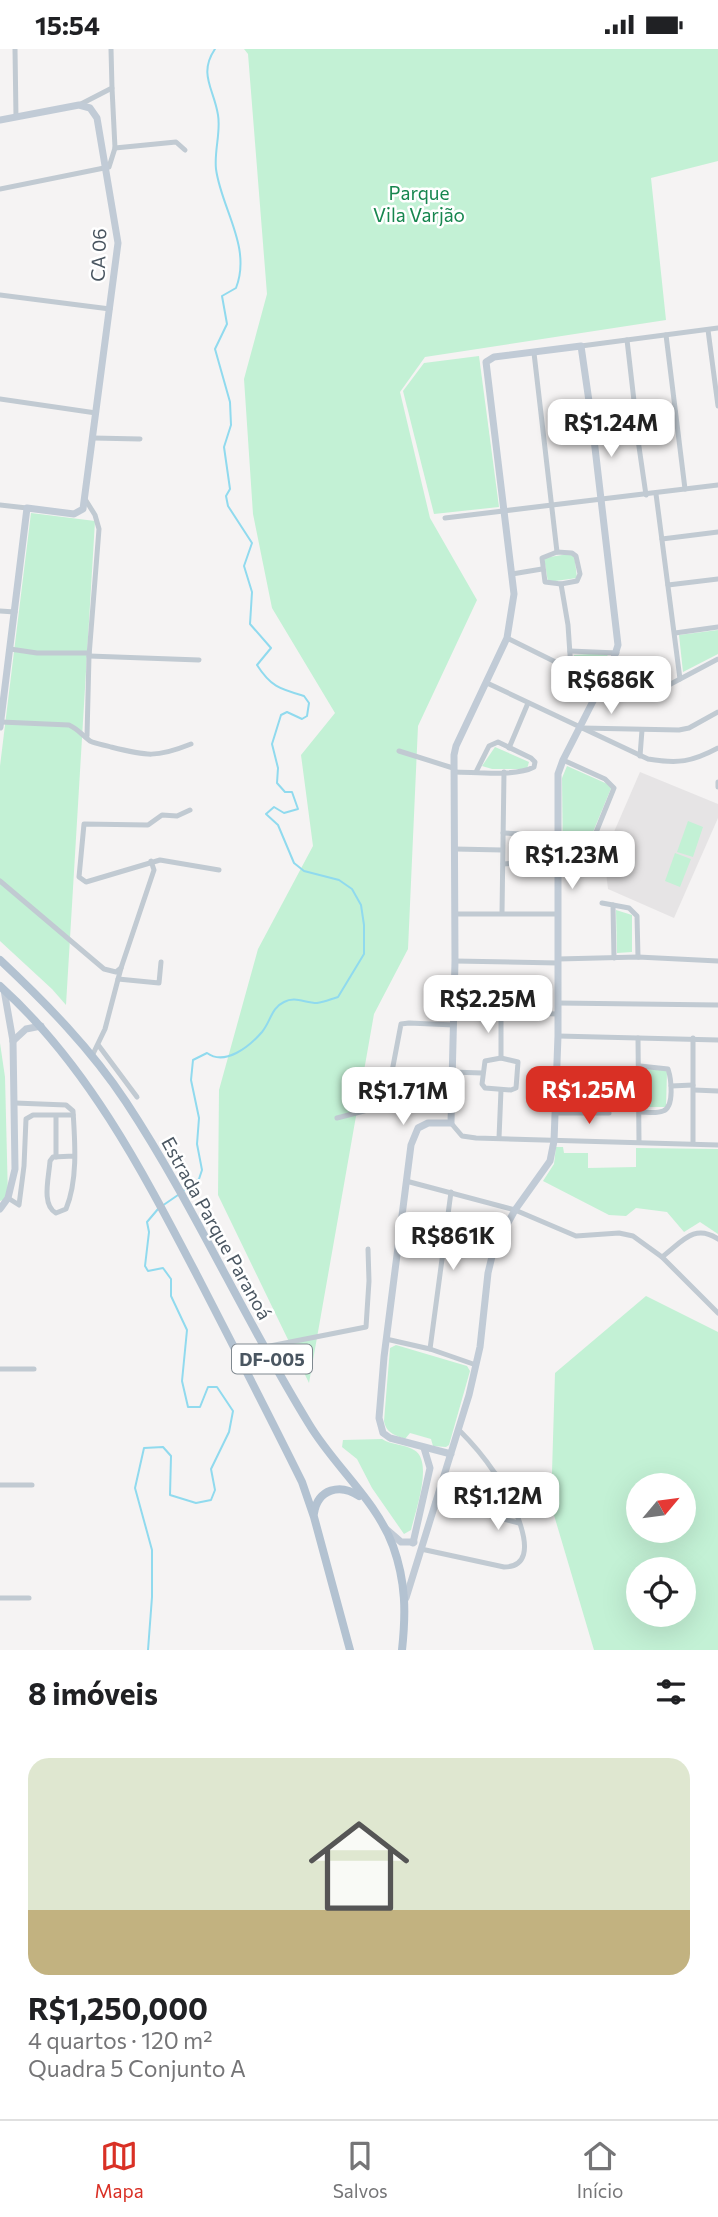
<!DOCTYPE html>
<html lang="pt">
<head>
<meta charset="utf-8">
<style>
	:root { --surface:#fff; --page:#f6f6f6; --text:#202124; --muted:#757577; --line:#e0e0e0; --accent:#d93025 }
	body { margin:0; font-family:Commissioner,sans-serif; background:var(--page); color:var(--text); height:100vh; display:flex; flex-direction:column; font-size:26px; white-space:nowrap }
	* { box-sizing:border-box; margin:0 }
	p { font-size:23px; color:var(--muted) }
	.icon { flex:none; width:38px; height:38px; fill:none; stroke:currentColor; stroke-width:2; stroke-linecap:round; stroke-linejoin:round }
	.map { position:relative; height:1601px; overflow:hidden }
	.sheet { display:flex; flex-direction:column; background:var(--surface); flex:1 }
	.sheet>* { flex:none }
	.needle { width:46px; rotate:61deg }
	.buttons { position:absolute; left:626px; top:1424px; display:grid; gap:14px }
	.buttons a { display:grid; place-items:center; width:70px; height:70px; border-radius:50%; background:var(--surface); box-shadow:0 7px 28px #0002; font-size:35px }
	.price { position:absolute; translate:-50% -60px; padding:0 16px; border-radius:14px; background:#fff; color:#222; font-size:23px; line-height:46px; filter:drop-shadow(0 2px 4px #0008) }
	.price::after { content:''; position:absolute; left:50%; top:42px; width:21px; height:16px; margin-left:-10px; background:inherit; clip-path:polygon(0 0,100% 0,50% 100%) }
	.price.selected { background:var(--accent); color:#fff }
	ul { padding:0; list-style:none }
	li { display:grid; align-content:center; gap:14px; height:371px; padding:0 28px }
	li span { display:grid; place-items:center; height:217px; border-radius:21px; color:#555 }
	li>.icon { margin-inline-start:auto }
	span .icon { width:126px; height:126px; fill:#fffc; stroke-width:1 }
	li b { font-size:30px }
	h2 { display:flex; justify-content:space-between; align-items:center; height:84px; padding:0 28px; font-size:30px }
	.status { display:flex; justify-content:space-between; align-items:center; height:49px; padding:0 35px; background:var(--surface); direction:ltr }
	.status svg { height:19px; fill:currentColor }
	.dock { display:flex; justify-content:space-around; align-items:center; height:98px; border-top:2px solid var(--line); background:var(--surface); font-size:19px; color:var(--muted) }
	.dock a { display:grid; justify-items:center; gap:4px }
	.dock .selected { color:var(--accent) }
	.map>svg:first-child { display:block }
	.education { fill:#e6e4e5 }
	.green { fill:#c3f1d5; fill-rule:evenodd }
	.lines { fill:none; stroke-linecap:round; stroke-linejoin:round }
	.stream { stroke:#90daee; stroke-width:2 }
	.street { stroke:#c1cad2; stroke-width:5 }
	.secondary { stroke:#c1cbd6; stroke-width:7 }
	.primary { stroke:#b3c2d1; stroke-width:8 }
	.labels { text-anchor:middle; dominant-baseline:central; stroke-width:5; stroke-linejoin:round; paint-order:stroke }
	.shield { fill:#fff; stroke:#808990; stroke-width:2 }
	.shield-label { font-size:18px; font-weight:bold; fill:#4a5661 }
	.park-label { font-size:19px; fill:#17864f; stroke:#fff }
	.street-label { font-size:19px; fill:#4a5661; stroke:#fff }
</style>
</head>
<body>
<div class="status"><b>15:54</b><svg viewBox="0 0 49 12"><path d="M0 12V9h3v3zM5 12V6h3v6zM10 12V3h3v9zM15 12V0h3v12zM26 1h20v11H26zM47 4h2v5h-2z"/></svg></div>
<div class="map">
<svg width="718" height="1601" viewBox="0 0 718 1601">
	<rect width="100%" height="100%" fill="#f5f3f3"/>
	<path class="education" d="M 640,723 L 718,755 L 718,769 L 674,869 L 608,840 L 604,806 Z"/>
	<g class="green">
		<path d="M 244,0 L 718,0 L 718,112 L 651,129 L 666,271 L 425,308 L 400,343 L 430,469 L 477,551 L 418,677 L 408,900 L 374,965 L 309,1334 L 218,1146 L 219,1041 L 258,900 L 313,797 L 301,706 L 335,664 L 272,559 L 253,465 L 244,330 L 267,245 L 248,5 Z"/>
		<path d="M 479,307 L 499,458 L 434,465 L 403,342 L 424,314 Z"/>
		<path d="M 31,464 L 95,472 L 66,956 L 52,940 L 0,892 L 0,717 Z"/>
		<path d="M 574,504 L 577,529 L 548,533 L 544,509 Z"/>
		<path d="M 718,581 L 718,605 L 683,623 L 679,586 Z"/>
		<path d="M 605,604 L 608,607 L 599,628 L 575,618 L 574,606 Z"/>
		<path d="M 495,698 L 529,713 L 527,720 L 492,720 L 482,717 Z"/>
		<path d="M 567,717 L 612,737 L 581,812 L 563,814 L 562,729 Z"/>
		<path d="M 688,772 L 703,778 L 693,808 L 677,803 Z"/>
		<path d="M 675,804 L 691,810 L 680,838 L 665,832 Z"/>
		<path d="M 616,861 L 632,866 L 632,903 L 617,904 Z"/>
		<path d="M 0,994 L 5,1028 L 8,1149 L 0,1152 Z"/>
		<path d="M 646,1020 L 667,1021 L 666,1058 L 646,1058 Z"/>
		<path d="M 556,1098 L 563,1098 L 564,1104 L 588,1104 L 588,1119 L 636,1118 L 636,1099 L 718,1100 L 718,1185 L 700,1173 L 684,1183 L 667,1163 L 636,1159 L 626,1167 L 609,1166 L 543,1132 L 554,1115 Z"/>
		<path d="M 646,1247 L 718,1283 L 718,1601 L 594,1601 L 551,1456 L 555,1324 ZM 639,1437 L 684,1437 L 684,1482 L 639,1482 ZM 639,1521 L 684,1521 L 684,1566 L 639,1566 Z"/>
		<path d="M 396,1296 L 467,1317 L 470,1322 L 449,1396 L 446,1398 L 433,1397 L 431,1390 L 410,1384 L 405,1390 C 395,1386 386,1384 384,1372 L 390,1299 Z"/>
		<path d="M 382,1390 C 391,1396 404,1395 414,1401 C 434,1412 415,1463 411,1481 L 404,1485 L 372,1439 L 357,1410 L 342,1398 L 343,1391 Z"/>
	</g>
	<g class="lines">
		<g class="stream">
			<path d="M 182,1143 L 199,1130 L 202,1121 L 197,1095 L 199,1069 L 191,1031 L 193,1011 L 207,1004 C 225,1017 249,998 262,983 C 271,972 271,959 284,953 C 295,947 305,954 317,954 C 324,953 331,950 338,948 L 364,905 L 364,876 L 361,856 L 352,840 L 339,831 L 304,822 L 294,814 L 278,776 L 266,765 L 274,758 L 284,764 L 298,760 L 292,743 L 285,743 L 277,734 L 278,719 L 272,695 L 281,666 L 287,663 L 302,670 L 307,667 L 309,654 L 304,647 C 280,640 271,638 257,616 L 271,599 L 250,575 L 252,543 L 244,517 L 252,494 L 228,457 L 226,447 L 230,440 L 224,398 L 231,376 L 230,353 L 215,300 L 227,275 L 222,247 L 236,239 C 252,198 221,159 216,120 C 214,102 221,83 218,66 C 214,40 198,25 215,0"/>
			<path d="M 162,1157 L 178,1146"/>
			<path d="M 148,1601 L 152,1548 L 152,1501 L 135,1439 L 144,1399 L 163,1398 L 171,1407 L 170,1446 L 196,1454 L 211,1451 L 215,1441 L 211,1420 L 229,1383 L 233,1362 L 217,1338 L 208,1338 L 200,1358 L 188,1358 L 182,1332 L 187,1281 L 171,1247 L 171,1230 L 163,1219 L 148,1222 L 145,1217 L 149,1183 L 147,1173 L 158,1160"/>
		</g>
		<g class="street">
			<path d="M 15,0 L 16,68"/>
			<path d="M 79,56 L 112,39 L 111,0"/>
			<path d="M 115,99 L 176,93 L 185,101"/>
			<path d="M 0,140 L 109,118 L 115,99 L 112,39"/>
			<path d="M 0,246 L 110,260"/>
			<path d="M 708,281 L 718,357"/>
			<path d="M 666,286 L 685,440"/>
			<path d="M 627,291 L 634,352"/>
			<path d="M 581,297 L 718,279"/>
			<path d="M 534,304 L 557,503"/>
			<path d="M 0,350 L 96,364"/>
			<circle cx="636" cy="368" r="15"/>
			<path d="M 652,366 L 675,362"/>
			<path d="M 592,373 L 621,370"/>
			<path d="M 637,384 L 646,446"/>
			<path d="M 93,389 L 140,390"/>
			<path d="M 656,445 L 680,630"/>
			<path d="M 85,450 L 95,466 L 99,480 L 89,607 L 87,687"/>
			<path d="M 0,456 L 27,459"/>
			<path d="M 445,469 L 718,436"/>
			<path d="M 662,490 L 718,483"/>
			<path d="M 557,503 L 572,504 L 576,507 L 580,525 L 577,532 L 561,535 L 545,533 L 542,509 Z"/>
			<path d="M 512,525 L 542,520"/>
			<path d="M 561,535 L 568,576 L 571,620"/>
			<path d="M 668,536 L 718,530"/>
			<path d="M 0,562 L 15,563"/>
			<path d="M 675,584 L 718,578"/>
			<path d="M 507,589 L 600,635 L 665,638 L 718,610"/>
			<path d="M 10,600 L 37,604 L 89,604"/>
			<path d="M 570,602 L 617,604"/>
			<path d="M 89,607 L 199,611"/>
			<path d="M 487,634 L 648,710 C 678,715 692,713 718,699"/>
			<path d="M 1,673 L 69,676 C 78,680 82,686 90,692 C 96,695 105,696 111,698 C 147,707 156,709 191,695"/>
			<path d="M 582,679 L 679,681 L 689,679 L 718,663"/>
			<path d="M 509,699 L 528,654"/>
			<path d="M 399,702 L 453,719"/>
			<path d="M 640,707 L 642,681"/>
			<path d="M 454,723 C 475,723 516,728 534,718 L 535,713 L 531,709 L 498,693 L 489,697 L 476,723"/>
			<path d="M 718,733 L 718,738"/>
			<path d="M 190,761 L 177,767 L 162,766 L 148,776 L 84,775 L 79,828 L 86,833 L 160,811 L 219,821"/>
			<path d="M 455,800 L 502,801"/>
			<path d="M 503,815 L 520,814 L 522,785 L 503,784"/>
			<path d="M 558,820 L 578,817 L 584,813 L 614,739 L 605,730 L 563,711"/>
			<path d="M 0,832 L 104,920 L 116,923 L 121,919"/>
			<path d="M 602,854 L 613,856 L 614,909"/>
			<path d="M 613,856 L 629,859 L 637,867 L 638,908"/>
			<path d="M 502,864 L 504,723"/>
			<path d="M 455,865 L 558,865"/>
			<path d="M 558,910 L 638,908 L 718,912"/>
			<path d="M 455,912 L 558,914"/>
			<path d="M 118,930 L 159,934 L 161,913"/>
			<path d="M 558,954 L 718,956"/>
			<path d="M 454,962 L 558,965"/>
			<path d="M 558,987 L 718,991"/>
			<path d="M 638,989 L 639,1093"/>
			<path d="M 99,997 L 137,1048"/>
			<path d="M 92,1007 L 105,980 L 121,919 L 154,821 L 151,812"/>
			<path d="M 501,1009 L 518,1013 L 516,1039 L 511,1041 L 485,1039 L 482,1035 L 485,1012 Z"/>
			<path d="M 501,1009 L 501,962"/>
			<path d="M 452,1023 L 482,1024"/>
			<path d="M 671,1037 L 693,1036"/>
			<path d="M 694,1041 L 718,1042"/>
			<path d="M 15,1054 L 66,1056 L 73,1062 C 75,1093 78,1131 66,1160 L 56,1164 C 41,1156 49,1128 50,1112 L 53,1108 L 74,1107"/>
			<path d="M 640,1063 C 647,1063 656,1065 663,1062 C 675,1058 671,1029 668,1020 L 640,1017"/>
			<path d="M 555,1064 L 609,1064"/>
			<path d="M 56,1067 L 56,1108"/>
			<path d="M 337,1069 L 379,1058 L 390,1033 L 401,975 L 409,974 L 454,976"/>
			<path d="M 451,1074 L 462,1087 L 476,1089 L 718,1096"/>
			<path d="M 499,1089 L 501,1041"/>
			<path d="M 693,1094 L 693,989"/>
			<path d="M 406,1132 L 515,1161 L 576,1187 L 619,1184 L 633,1187 L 662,1208 L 718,1264"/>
			<path d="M 8,1149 L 19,1156 L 24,1117 L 26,1070 L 33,1066 L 73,1066"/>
			<path d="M 662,1208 C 682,1193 694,1174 718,1190"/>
			<path d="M 386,1290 L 430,1300 L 476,1316"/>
			<path d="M 265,1298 L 366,1278 L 369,1232 L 368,1200"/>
			<path d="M 430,1300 L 451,1143"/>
			<path d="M 0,1320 L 34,1320"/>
			<path d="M 0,1436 L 32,1436"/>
			<path d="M 435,1453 L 519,1474"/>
			<path d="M 485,1465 L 496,1425"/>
			<path d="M 421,1500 L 504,1518 C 550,1518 506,1440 494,1423 C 484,1408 472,1394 459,1381"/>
			<path d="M 0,1549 L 29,1549"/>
		</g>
		<g class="secondary">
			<path d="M 0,71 L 79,56 L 90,59 L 97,69 L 118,194 L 83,460 L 74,465 L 27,459 L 0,678"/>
			<path d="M 13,992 L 26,980 L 41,977"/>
			<path d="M 0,1160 L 8,1149 L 15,1120 L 13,992 L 4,941"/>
			<path d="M 386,1480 L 401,1493 L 414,1493"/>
			<path d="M 413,1494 L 430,1419 L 424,1399"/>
			<path d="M 406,1549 L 469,1346 L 480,1298 L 488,1224 L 494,1199 L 515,1161 L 550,1112 L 554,1092 L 558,987 L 558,725 L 563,711 L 612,615 L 618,596 L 592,373 L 581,297 L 494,308 L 486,313 L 514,545 L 507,589 L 456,697 L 454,706 L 455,912 L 451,1074 L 428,1074 L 418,1079 L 411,1096 L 384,1308 L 379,1369 L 383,1384 L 390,1389 L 451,1405"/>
		</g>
		<g class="primary">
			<path d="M 0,911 C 46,954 91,1000 126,1053 C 194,1156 244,1270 309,1375 C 334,1417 376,1451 393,1497 C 406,1533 406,1564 402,1601"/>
			<path d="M 0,937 C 90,1018 146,1129 201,1234 C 235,1300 269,1366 302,1433 L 314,1468 L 350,1601"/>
			<path d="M 314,1464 C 318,1440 340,1434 359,1447"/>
		</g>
	</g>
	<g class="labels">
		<rect class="shield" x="232" y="1295.5" width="80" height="29" rx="5"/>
		<g class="shield-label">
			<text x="272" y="1310">DF-005</text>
		</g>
		<g class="park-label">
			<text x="419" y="143">Parque<tspan x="419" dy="22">Vila Varjão</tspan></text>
		</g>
		<g class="street-label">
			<text transform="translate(98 206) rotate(-88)">CA 06</text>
			<text transform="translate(217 1179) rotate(61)">Estrada Parque Paranoá</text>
		</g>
	</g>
</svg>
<div class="buttons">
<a><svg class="needle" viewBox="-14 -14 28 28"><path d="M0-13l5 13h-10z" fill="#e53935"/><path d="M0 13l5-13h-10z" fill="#757577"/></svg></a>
<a><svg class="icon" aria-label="locate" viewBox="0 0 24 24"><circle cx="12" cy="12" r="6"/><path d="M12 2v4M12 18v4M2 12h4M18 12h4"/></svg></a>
</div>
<b class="price" style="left:611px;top:410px">R$1.24M</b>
<b class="price" style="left:611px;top:667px">R$686K</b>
<b class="price" style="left:572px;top:842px">R$1.23M</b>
<b class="price" style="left:488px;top:986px">R$2.25M</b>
<b class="price selected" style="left:589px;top:1077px">R$1.25M</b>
<b class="price" style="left:403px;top:1078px">R$1.71M</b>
<b class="price" style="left:453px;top:1223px">R$861K</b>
<b class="price" style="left:498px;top:1483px">R$1.12M</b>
</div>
<section class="sheet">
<h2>8 imóveis<svg class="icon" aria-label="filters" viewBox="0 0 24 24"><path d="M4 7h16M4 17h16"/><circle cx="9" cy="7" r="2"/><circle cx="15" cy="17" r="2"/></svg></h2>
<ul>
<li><span style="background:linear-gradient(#dfe7d0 70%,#c2b280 0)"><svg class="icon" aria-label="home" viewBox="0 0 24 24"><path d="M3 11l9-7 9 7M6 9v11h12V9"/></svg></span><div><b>R$1,250,000</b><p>4 quartos · 120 m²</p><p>Quadra 5 Conjunto A</p></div></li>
</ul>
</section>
<nav class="dock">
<a class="selected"><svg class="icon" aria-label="map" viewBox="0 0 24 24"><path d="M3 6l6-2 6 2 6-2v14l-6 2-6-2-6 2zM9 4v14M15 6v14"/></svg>Mapa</a>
<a><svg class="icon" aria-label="saved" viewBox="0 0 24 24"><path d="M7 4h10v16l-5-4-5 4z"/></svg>Salvos</a>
<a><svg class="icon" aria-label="home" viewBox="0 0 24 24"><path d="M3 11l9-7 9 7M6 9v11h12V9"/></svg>Início</a>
</nav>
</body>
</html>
